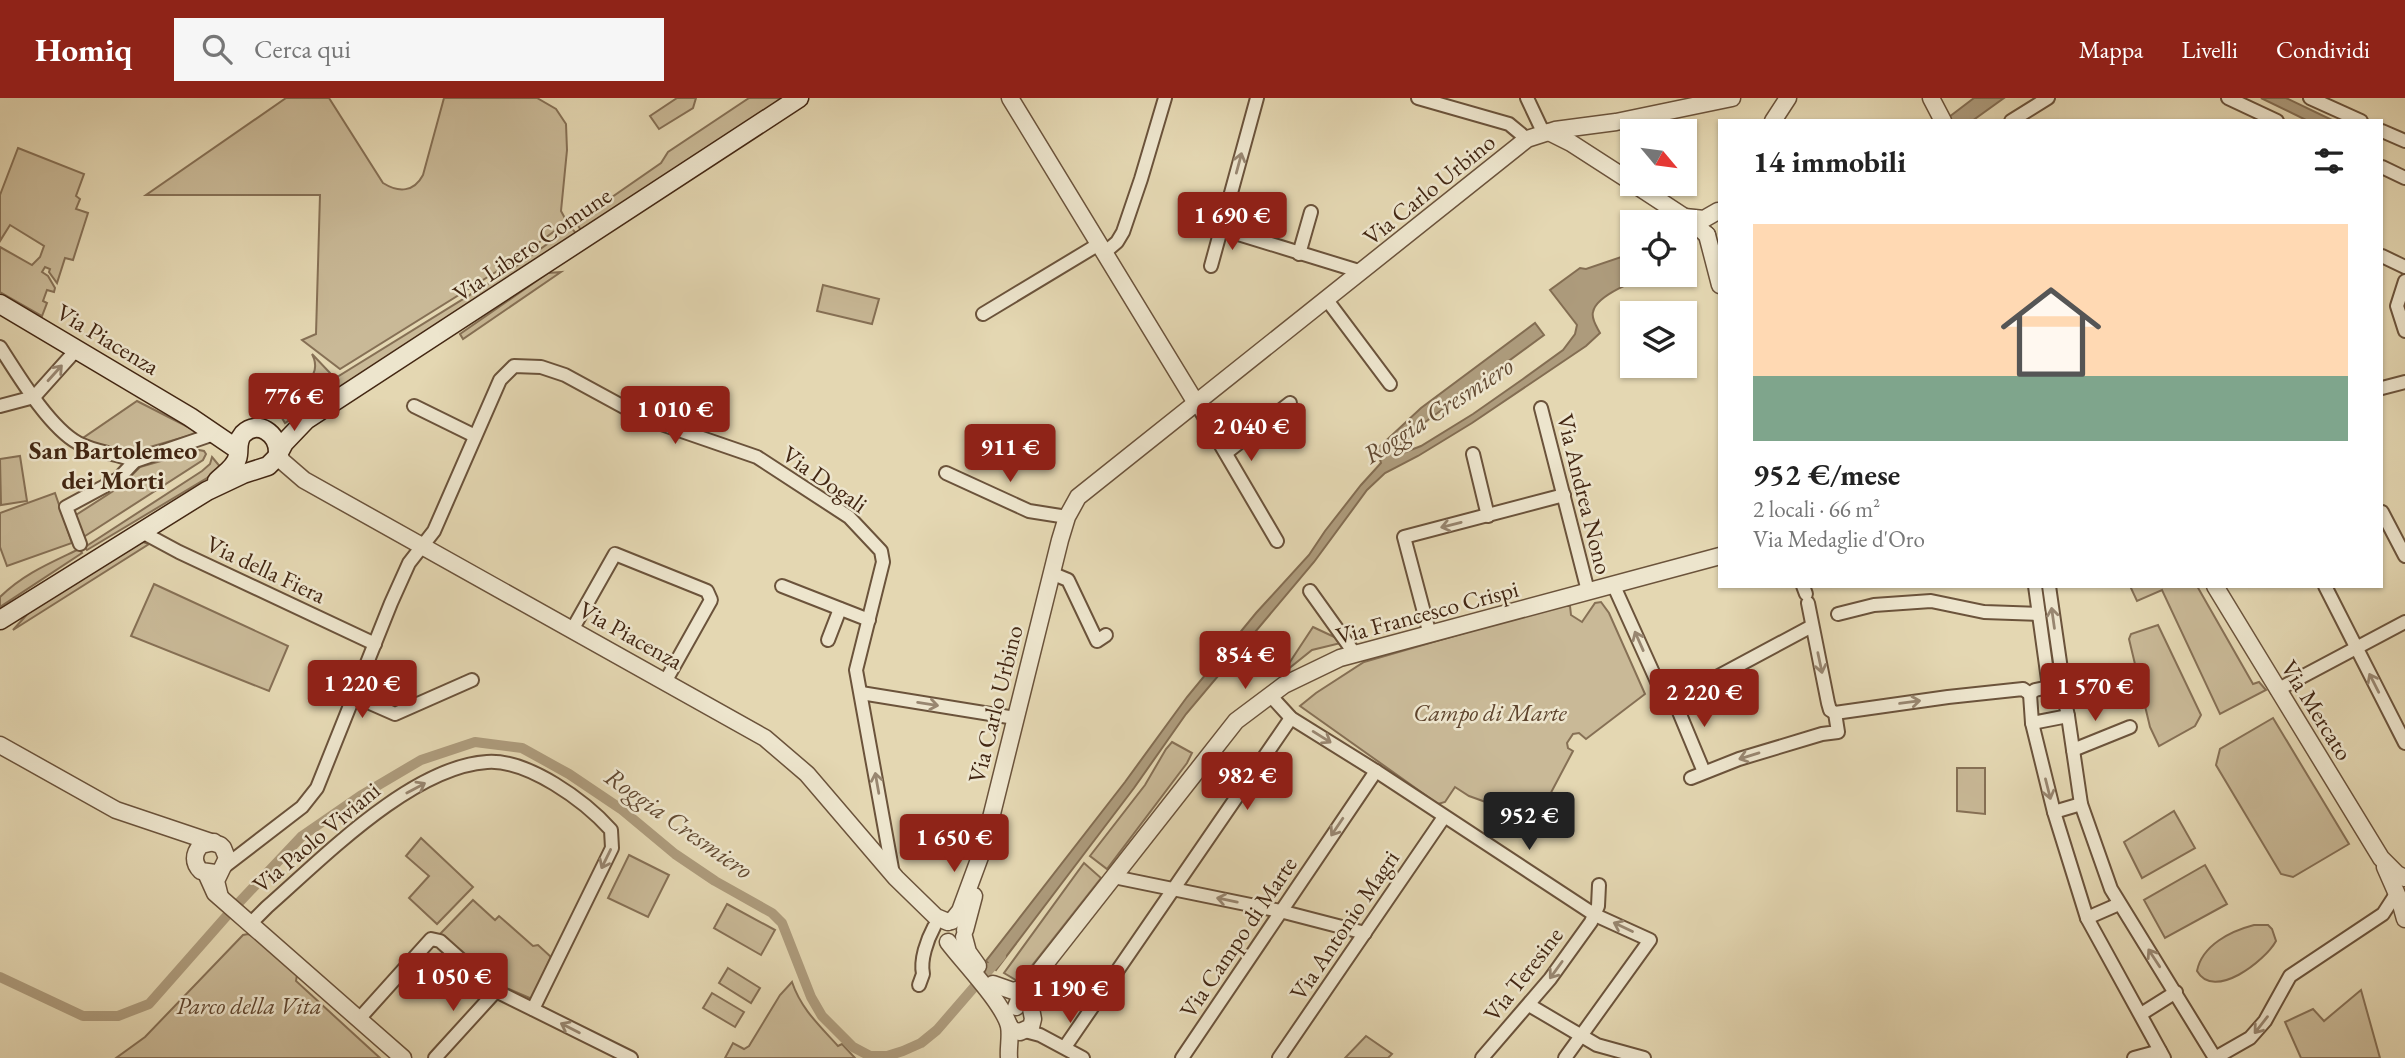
<!DOCTYPE html>
<html lang="it">
<head>
<meta charset="utf-8">
<style>
	:root { --surface:#fff; --page:#f6f6f6; --text:#222; --muted:#767676; --accent:#8f2418 }
	body { margin:0; font-family:"EB Garamond",serif; background:var(--page); color:var(--text); height:100vh; display:flex; flex-direction:column; font-size:26px; white-space:nowrap }
	* { box-sizing:border-box; margin:0 }
	p { font-size:23px; color:var(--muted) }
	.icon { flex:none; width:38px; height:38px; fill:none; stroke:currentColor; stroke-width:2; stroke-linecap:round; stroke-linejoin:round }
	.map { position:relative; flex:1; overflow:hidden }
	.panel { position:absolute; left:1718px; top:21px; width:665px; height:469px; display:flex; flex-direction:column; background:var(--surface); border-radius:0px; box-shadow:0 2px 5px #0004 }
	.panel>* { flex:none }
	.needle { width:46px; rotate:119deg }
	.fabs { position:absolute; left:1620px; top:21px; display:grid; gap:14px }
	.fabs a { display:grid; place-items:center; width:77px; height:77px; border-radius:0px; background:var(--surface); box-shadow:0 2px 5px #0004; font-size:35px }
	.price { position:absolute; translate:-50% -60px; padding:0 16px; border-radius:7px; background:var(--accent); color:#fff; font-size:23px; line-height:46px; filter:drop-shadow(0 2px 4px #0008) }
	.price::after { content:''; position:absolute; left:50%; top:42px; width:21px; height:16px; margin-left:-10px; background:inherit; clip-path:polygon(0 0,100% 0,50% 100%) }
	.price.current { background:#222; color:#fff }
	ul { padding:0; list-style:none }
	li { display:grid; align-content:center; gap:14px; height:371px; padding:0 35px }
	li span { display:grid; place-items:center; height:217px; border-radius:0px; color:#555 }
	li>.icon { margin-inline-start:auto }
	span .icon { width:126px; height:126px; fill:#fffc; stroke-width:1 }
	li b { font-size:30px }
	h2 { display:flex; justify-content:space-between; align-items:center; height:84px; padding:0 35px; font-size:30px }
	header { display:flex; align-items:center; gap:42px; box-sizing:border-box; height:98px; padding:0 35px; background:var(--accent); color:#fff }
	header strong { font-size:33px }
	nav { display:flex; gap:38px; margin-inline-start:auto; font-size:24px }
	.search { width:490px; height:63px; background:var(--page); display:flex; align-items:center; gap:18px; box-sizing:border-box; padding:0 24px; border-radius:0px; color:var(--muted); font-size:26px }
	.map>svg:first-child { display:block }
	.green { fill:#c9b997; stroke:#867055; stroke-width:2 }
	.water { fill:#ad9b7c; stroke:#836d52; stroke-width:2 }
	.lines { fill:none; stroke-linecap:round; stroke-linejoin:round }
	.canal { stroke:#ad9b7c; stroke-width:10 }
	.minor-casing { stroke:#6b533b; stroke-width:16 }
	.tertiary-casing { stroke:#6b533b; stroke-width:19 }
	.secondary-casing { stroke:#432713; stroke-width:21 }
	.minor { stroke:#ede5cd; stroke-width:12 }
	.tertiary { stroke:#ede5cd; stroke-width:16 }
	.secondary { stroke:#ede5cd; stroke-width:18 }
	.oneway { stroke:#988670 }
	.labels { text-anchor:middle; dominant-baseline:central; stroke-width:5; stroke-linejoin:round; paint-order:stroke }
	.street-label { font-size:24px; fill:#432713; stroke:#ede5cd }
	.park-label { font-size:24px; font-style:italic; fill:#5e442d; stroke:#ede5cd }
	.water-label { font-size:26px; font-style:italic; fill:#634a32; stroke:#ede5cd }
	.neighbourhood-label { font-size:26px; font-weight:bold; fill:#432713; stroke:#ede5cd }
</style>
</head>
<body>
<header>
<strong>Homiq</strong>
<div class="search"><svg class="icon" aria-label="search" viewBox="0 0 24 24"><circle cx="10" cy="10" r="6"/><path d="M15 15l6 6"/></svg>Cerca qui</div>
<nav><a>Mappa</a><a>Livelli</a><a>Condividi</a></nav>
</header>
<div class="map">
<svg width="2405" height="960" viewBox="0 0 2405 960">
	<rect width="100%" height="100%" fill="#e4d7b2"/>
	<filter id="stains"><feTurbulence type="fractalNoise" baseFrequency=".00286" numOctaves="4"/><feColorMatrix values="0 0 0 0 .2 0 0 0 0 .09 0 0 0 0 .02 0 0 0 .5 -.17"/></filter>
	<radialGradient id="worn" r=".72"><stop offset=".6" stop-color="#630" stop-opacity="0"/><stop offset="1" stop-color="#630" stop-opacity=".3"/></radialGradient>
	<g class="green">
		<path d="M 286,0 L 329,0 L 383,85 C 399,95 414,94 423,77 L 444,0 L 537,0 L 556,11 L 566,26 L 567,52 L 561,113 L 567,124 L 515,162 L 340,271 L 302,242 L 316,236 L 320,97 L 146,97 Z"/>
		<path d="M 677,0 L 696,0 L 693,10 L 659,31 L 650,18 Z"/>
		<path d="M 749,0 L 781,0 L 770,10 L 582,134 L 576,124 L 661,65 L 668,54 Z"/>
		<path d="M 18,50 L 84,76 L 76,98 L 80,101 L 76,111 L 88,115 L 73,162 L 65,160 L 57,185 L 49,174 L 50,171 L 45,169 L 42,174 L 48,178 L 55,190 L 54,194 L 47,192 L 43,203 L 47,205 L 42,218 L 0,194 L 0,149 L 32,167 L 40,159 L 44,148 L 10,127 L 0,143 L 0,97 Z"/>
		<path d="M 571,129 L 577,137 L 285,325 L 279,315 L 518,167 Z"/>
		<path d="M 561,174 L 463,241 L 460,236 L 548,175 Z"/>
		<path d="M 823,187 L 879,201 L 872,226 L 817,213 Z"/>
		<path d="M 312,256 L 332,277 L 273,313 L 259,309 L 260,305 C 280,297 328,287 312,256 Z"/>
		<path d="M 137,303 L 194,332 L 195,336 L 129,355 L 96,347 L 83,340 Z"/>
		<path d="M 199,352 L 204,353 L 206,356 L 203,362 L 82,440 L 76,417 L 121,388 L 140,369 Z"/>
		<path d="M 20,358 L 27,403 L 1,407 L 0,361 Z"/>
		<path d="M 212,359 L 222,371 L 87,452 L 85,449 L 202,373 L 210,366 Z"/>
		<path d="M 55,395 L 72,445 L 7,468 L 0,449 L 0,415 Z"/>
		<path d="M 143,444 L 149,446 L 13,532 L 31,512 L 71,485 Z"/>
		<path d="M 79,451 L 82,455 L 0,509 L 0,499 C 23,476 50,465 79,451 Z"/>
		<path d="M 154,486 L 288,548 L 269,593 L 131,538 Z"/>
		<path d="M 2130,488 L 2197,488 L 2253,586 L 2259,584 L 2266,592 L 2220,616 L 2162,492 L 2137,503 Z"/>
		<path d="M 1601,504 L 1609,515 L 1645,596 L 1586,641 L 1579,635 L 1573,636 L 1567,645 L 1568,650 L 1573,653 L 1545,706 L 1539,703 L 1530,720 L 1469,698 L 1455,689 L 1445,704 L 1438,706 L 1300,608 L 1316,595 L 1364,564 L 1558,508 L 1570,508 L 1571,517 L 1582,524 L 1595,505 Z"/>
		<path d="M 2158,527 L 2201,617 L 2195,628 L 2159,648 L 2150,629 L 2129,541 L 2131,536 Z"/>
		<path d="M 1313,529 L 1345,544 L 1312,552 L 1282,576 Z"/>
		<path d="M 2273,620 L 2349,746 L 2293,779 L 2281,776 L 2216,667 L 2220,651 Z"/>
		<path d="M 1172,644 L 1192,655 L 1187,665 L 1107,771 L 1090,758 L 1145,687 L 1166,651 Z"/>
		<path d="M 1957,670 L 1985,670 L 1985,716 L 1957,713 Z"/>
		<path d="M 2174,713 L 2195,750 L 2142,780 L 2124,744 Z"/>
		<path d="M 421,740 L 473,789 L 437,826 L 409,800 L 429,778 L 406,758 Z"/>
		<path d="M 629,757 L 669,777 L 648,819 L 608,800 Z"/>
		<path d="M 1084,765 L 1101,780 L 1019,884 L 1004,875 Z"/>
		<path d="M 2205,767 L 2227,806 L 2165,840 L 2144,802 Z"/>
		<path d="M 473,802 L 495,822 L 499,818 L 533,848 L 538,847 L 551,859 L 532,901 L 495,885 L 440,836 Z"/>
		<path d="M 727,806 L 775,832 L 761,857 L 714,830 Z"/>
		<path d="M 2254,827 L 2268,827 L 2272,831 L 2276,843 C 2265,863 2214,903 2197,873 C 2202,847 2231,833 2254,827 Z"/>
		<path d="M 248,836 L 253,838 L 297,877 L 296,883 L 380,960 L 116,960 L 145,939 L 243,837 Z"/>
		<path d="M 728,870 L 760,890 L 751,905 L 719,885 Z"/>
		<path d="M 792,884 C 801,911 820,928 838,948 L 842,946 L 855,960 L 725,960 L 733,945 L 744,951 L 749,948 L 780,897 Z"/>
		<path d="M 2361,892 L 2380,960 L 2301,960 L 2285,924 L 2313,911 L 2324,923 Z"/>
		<path d="M 712,895 L 744,914 L 735,929 L 703,910 Z"/>
		<path d="M 1366,938 L 1392,956 L 1388,960 L 1345,960 Z"/>
	</g>
	<g class="water">
		<path d="M 1974,0 L 2004,0 L 1972,23 L 1951,23 L 1949,19 Z"/>
		<path d="M 2261,0 L 2286,0 L 2334,23 L 2308,23 Z"/>
		<path d="M 1633,155 L 1633,177 L 1653,177 C 1638,181 1596,197 1593,214 C 1591,221 1597,229 1600,235 L 1586,248 L 1472,325 L 1418,358 L 1385,375 L 1367,392 L 1314,464 L 1186,616 L 1134,690 L 996,872 L 986,863 L 1125,684 L 1187,599 L 1256,515 L 1309,457 L 1325,433 L 1361,387 L 1381,365 L 1377,351 L 1421,310 L 1535,225 L 1544,237 L 1424,325 L 1400,348 L 1398,357 L 1421,348 L 1473,316 L 1523,281 L 1563,252 L 1575,236 L 1577,227 L 1550,192 L 1580,170 L 1586,171 Z"/>
	</g>
	<g class="lines">
		<path class="canal" d="M 0,879 L 83,918 L 118,918 L 149,906 L 231,813 L 302,738 L 360,698 L 421,662 L 475,644 L 522,650 L 569,676 L 621,711 L 675,756 L 715,783 L 772,815 L 782,825 L 811,899 L 822,918 L 853,949 L 870,958 L 887,958 L 903,953 L 921,945 L 937,932 L 1001,858"/>
		<g class="minor-casing">
			<g id="minor">
				<path d="M 1418,0 L 1509,26 L 1527,41"/>
				<path d="M 1527,0 L 1544,36"/>
				<path d="M 2228,0 L 2277,23"/>
				<path d="M 2310,0 L 2361,23"/>
				<path d="M 2011,23 L 2048,0"/>
				<path d="M 2382,33 L 2405,43"/>
				<path d="M 2382,69 L 2405,80"/>
				<path d="M 1222,131 L 1362,174"/>
				<path d="M 1104,155 L 1117,144 L 1123,134 L 1141,81 L 1165,0"/>
				<path d="M 1299,156 L 1311,114"/>
				<path d="M 2382,158 L 2405,169"/>
				<path d="M 1211,168 L 1257,0"/>
				<path d="M 2405,183 L 2397,208 L 2405,233"/>
				<path d="M 1327,202 L 1390,286"/>
				<path d="M 983,216 L 1099,146"/>
				<path d="M 0,249 C 18,277 49,329 78,345 C 96,355 117,355 135,363"/>
				<path d="M 2382,290 L 2405,284"/>
				<path d="M 1196,305 L 1277,443"/>
				<path d="M 0,308 L 34,299 L 77,251"/>
				<path d="M 414,308 L 475,338"/>
				<path d="M 1541,310 L 1588,493"/>
				<path d="M 1226,355 L 1290,305"/>
				<path d="M 1473,356 L 1488,418"/>
				<path d="M 946,375 L 1029,413 L 1067,419"/>
				<path d="M 2382,414 L 2405,458"/>
				<path d="M 140,433 L 179,454 L 375,546"/>
				<path d="M 80,446 L 66,409 L 118,381 L 135,363 L 208,338 L 211,333"/>
				<path d="M 1051,475 L 1068,482 L 1097,543 L 1106,537"/>
				<path d="M 1613,486 L 1664,599 L 1667,603 L 1674,602 L 1812,528"/>
				<path d="M 782,488 L 869,522"/>
				<path d="M 1803,488 L 1806,496"/>
				<path d="M 2035,488 L 2049,589"/>
				<path d="M 2049,488 L 2065,599"/>
				<path d="M 2325,488 L 2405,645"/>
				<path d="M 1310,493 L 1355,556"/>
				<path d="M 1808,505 L 1828,605 L 1830,612 L 1835,615 L 1948,599 L 2023,591 L 2030,596"/>
				<path d="M 1838,516 L 1874,507 L 1931,503 L 1984,514 L 2039,516"/>
				<path d="M 572,532 L 615,456 L 707,493 L 711,502 L 665,584"/>
				<path d="M 1430,537 L 1404,439 L 1564,397"/>
				<path d="M 828,542 L 840,511"/>
				<path d="M 2049,589 C 2064,594 2065,603 2068,618 L 2032,625 L 2030,596 L 2035,592 Z"/>
				<path d="M 2277,592 L 2405,524"/>
				<path d="M 861,595 L 1015,620"/>
				<path d="M 1270,597 L 1291,620 L 1376,673 L 1595,817 L 1650,842 L 1565,960"/>
				<path d="M 354,598 L 395,616 L 472,582"/>
				<path d="M 1674,602 L 1704,674"/>
				<path d="M 2068,618 L 2081,706 L 2111,791 L 2215,960"/>
				<path d="M 2032,625 L 2054,714 L 2087,820 L 2164,960"/>
				<path d="M 2073,652 L 2130,629"/>
				<path d="M 1691,680 L 1739,661 L 1822,636 L 1838,634 L 1835,615"/>
				<path d="M 2054,714 L 2081,706"/>
				<path d="M 224,769 L 302,709 L 317,690 L 391,505 L 409,465 L 434,433 L 500,282 L 514,268 L 541,269 L 565,277 L 644,320 L 757,359 L 849,419 L 881,453 L 883,464 L 856,572 L 893,776"/>
				<path d="M 1114,779 L 1280,813 L 1365,835"/>
				<path d="M 2087,820 L 2119,806"/>
				<path d="M 250,826 L 267,809 C 323,760 411,669 487,664 C 528,661 585,703 611,732 L 612,750 L 533,911"/>
				<path d="M 919,887 L 923,876 C 920,862 927,842 934,829"/>
				<path d="M 1529,907 L 1597,947 L 1644,960"/>
				<path d="M 2141,916 L 2176,894"/>
				<path d="M 359,921 L 431,841 L 440,843 L 496,893 L 631,960"/>
				<path d="M 1025,933 L 1040,937 L 1083,960"/>
				<path d="M 1067,946 L 1291,620"/>
				<path d="M 435,960 L 496,893"/>
				<path d="M 1182,960 L 1376,673"/>
				<path d="M 1279,960 L 1444,719"/>
				<path d="M 1482,960 L 1550,881 L 1591,824 L 1598,808 L 1599,787"/>
				<path d="M 2134,960 L 2160,953"/>
				<path d="M 2215,960 L 2250,940 L 2265,923 L 2290,878 L 2383,816 L 2396,796"/>
			</g>
		</g>
		<g class="tertiary-casing">
			<g id="tertiary">
				<path d="M 1010,0 L 1196,305"/>
				<path d="M 1931,0 L 1943,23"/>
				<path d="M 1773,23 L 1788,0"/>
				<path d="M 1549,34 L 1571,45 L 1633,85"/>
				<path d="M 1634,86 L 1692,124 L 1707,137"/>
				<path d="M 1685,119 L 1704,121 L 1718,113"/>
				<path d="M 1707,137 L 1720,187"/>
				<path d="M 278,354 L 282,363 L 304,382 L 765,640 L 807,676 L 896,780 L 936,819 L 948,824"/>
				<path d="M 2215,488 L 2381,760 L 2397,776 L 2405,780"/>
				<path d="M 0,647 L 116,712 L 220,747 L 223,750 L 227,760 L 216,783 L 220,799"/>
				<path d="M 214,744 L 201,747 C 193,756 193,765 201,773 L 215,775"/>
				<path d="M 2385,769 L 2400,803 L 2405,821"/>
				<path d="M 206,775 L 215,795 L 403,960"/>
				<path d="M 952,823 L 960,813 L 984,748 L 1060,442 L 1067,419 L 1078,399 L 1527,41 L 1555,32 L 1616,24 L 1732,0"/>
				<path d="M 965,832 L 974,798"/>
				<path d="M 964,839 L 968,854 L 978,868"/>
				<path d="M 948,844 C 963,864 1003,905 1009,928 C 1011,939 1008,949 1009,960"/>
				<path d="M 993,886 L 1013,893 L 1024,890"/>
				<path d="M 1016,909 L 1024,890 L 1031,884 L 1236,623 L 1284,587 L 1340,560 L 1720,458"/>
				<path d="M 1009,927 L 1012,932 L 1020,934 L 1031,929 L 1033,921 L 1029,900 L 1031,884"/>
			</g>
		</g>
		<g class="secondary-casing">
			<g id="secondary">
				<path d="M 0,206 L 190,319 L 237,351"/>
				<path d="M 217,383 C 224,376 237,368 238,357 C 239,349 237,343 243,336 C 258,321 278,336 278,354"/>
				<path d="M 0,522 L 207,393 L 243,376 L 268,368 L 276,360 L 284,345 L 306,322 L 799,0"/>
			</g>
		</g>
		<use href="#minor" class="minor"/>
		<use href="#tertiary" class="tertiary"/>
		<use href="#secondary" class="secondary"/>
	</g>
	<defs><path id="oneway-shaft" d="M-6 0H5M1.5-3L5.5 0L1.5 3" fill="none" stroke-width="1.6" stroke-linecap="round" stroke-linejoin="round" transform="scale(1.75)"/></defs>
	<g class="oneway">
		<use href="#oneway-shaft" transform="translate(1239 65) rotate(-75)"/>
		<use href="#oneway-shaft" transform="translate(55 275) rotate(-48)"/>
		<use href="#oneway-shaft" transform="translate(1451 427) rotate(166)"/>
		<use href="#oneway-shaft" transform="translate(2053 520) rotate(-98)"/>
		<use href="#oneway-shaft" transform="translate(1639 543) rotate(-114)"/>
		<use href="#oneway-shaft" transform="translate(1820 565) rotate(78)"/>
		<use href="#oneway-shaft" transform="translate(2374 585) rotate(-117)"/>
		<use href="#oneway-shaft" transform="translate(1910 604) rotate(-8)"/>
		<use href="#oneway-shaft" transform="translate(928 606) rotate(9)"/>
		<use href="#oneway-shaft" transform="translate(1322 639) rotate(32)"/>
		<use href="#oneway-shaft" transform="translate(1749 658) rotate(163)"/>
		<use href="#oneway-shaft" transform="translate(877 685) rotate(-100)"/>
		<use href="#oneway-shaft" transform="translate(416 690) rotate(-28)"/>
		<use href="#oneway-shaft" transform="translate(2048 691) rotate(76)"/>
		<use href="#oneway-shaft" transform="translate(1337 729) rotate(124)"/>
		<use href="#oneway-shaft" transform="translate(606 761) rotate(116)"/>
		<use href="#oneway-shaft" transform="translate(1227 802) rotate(-168)"/>
		<use href="#oneway-shaft" transform="translate(1623 829) rotate(-155)"/>
		<use href="#oneway-shaft" transform="translate(2154 860) rotate(-123)"/>
		<use href="#oneway-shaft" transform="translate(1556 872) rotate(126)"/>
		<use href="#oneway-shaft" transform="translate(2261 927) rotate(128)"/>
		<use href="#oneway-shaft" transform="translate(570 930) rotate(-153)"/>
	</g>
	<g class="labels">
		<g class="street-label">
			<text transform="translate(1429 91) rotate(-39)">Via Carlo Urbino</text>
			<text transform="translate(532 146) rotate(-34)">Via Libero Comune</text>
			<text transform="translate(108 241) rotate(31)">Via Piacenza</text>
			<text transform="translate(825 381) rotate(35)">Via Dogali</text>
			<text transform="translate(1585 396) rotate(76)">Via Andrea Nono</text>
			<text transform="translate(266 471) rotate(25)">Via della Fiera</text>
			<text transform="translate(1427 514) rotate(-15)">Via Francesco Crispi</text>
			<text transform="translate(631 537) rotate(29)">Via Piacenza</text>
			<text transform="translate(995 606) rotate(-76)">Via Carlo Urbino</text>
			<text transform="translate(2317 612) rotate(58)">Via Mercato</text>
			<text transform="translate(316 739) rotate(-40)">Via Paolo Viviani</text>
			<text transform="translate(1344 827) rotate(-56)">Via Antonio Magri</text>
			<text transform="translate(1238 839) rotate(-56)">Via Campo di Marte</text>
			<text transform="translate(1523 876) rotate(-52)">Via Teresine</text>
		</g>
		<g class="park-label">
			<text x="1490" y="614">Campo di Marte</text>
			<text x="249" y="907">Parco della Vita</text>
		</g>
		<g class="water-label">
			<text transform="translate(1438 312) rotate(-33)">Roggia Cresmiero</text>
			<text transform="translate(679 725) rotate(35)">Roggia Cresmiero</text>
		</g>
		<g class="neighbourhood-label">
			<text x="113" y="352">San Bartolemeo<tspan x="113" dy="30">dei Morti</tspan></text>
		</g>
	</g>
	<rect width="100%" height="100%" filter="url(#stains)"/>
	<rect width="100%" height="100%" fill="url(#worn)"/>
</svg>
<div class="fabs">
<a><svg class="needle" viewBox="-14 -14 28 28"><path d="M0-13l5 13h-10z" fill="#e53935"/><path d="M0 13l5-13h-10z" fill="#767676"/></svg></a>
<a><svg class="icon" aria-label="locate" viewBox="0 0 24 24"><circle cx="12" cy="12" r="6"/><path d="M12 2v4M12 18v4M2 12h4M18 12h4"/></svg></a>
<a><svg class="icon" aria-label="layers" viewBox="0 0 24 24"><path d="M12 4l9 5-9 5-9-5zM3 14l9 5 9-5"/></svg></a>
</div>
<b class="price" style="left:1232px;top:154px">1 690 €</b>
<b class="price" style="left:294px;top:335px">776 €</b>
<b class="price" style="left:675px;top:348px">1 010 €</b>
<b class="price" style="left:1251px;top:365px">2 040 €</b>
<b class="price" style="left:1010px;top:386px">911 €</b>
<b class="price" style="left:1245px;top:593px">854 €</b>
<b class="price" style="left:362px;top:622px">1 220 €</b>
<b class="price" style="left:2095px;top:625px">1 570 €</b>
<b class="price" style="left:1704px;top:631px">2 220 €</b>
<b class="price" style="left:1247px;top:714px">982 €</b>
<b class="price current" style="left:1529px;top:754px">952 €</b>
<b class="price" style="left:954px;top:776px">1 650 €</b>
<b class="price" style="left:453px;top:915px">1 050 €</b>
<b class="price" style="left:1070px;top:927px">1 190 €</b>
<section class="panel">
<h2>14 immobili<svg class="icon" aria-label="filters" viewBox="0 0 24 24"><path d="M4 7h16M4 17h16"/><circle cx="9" cy="7" r="2"/><circle cx="15" cy="17" r="2"/></svg></h2>
<ul>
<li><span style="background:linear-gradient(#ffd9b3 70%,#7fa58c 0)"><svg class="icon" aria-label="home" viewBox="0 0 24 24"><path d="M3 11l9-7 9 7M6 9v11h12V9"/></svg></span><div><b>952 €/mese</b><p>2 locali · 66 m²</p><p>Via Medaglie d'Oro</p></div></li>
</ul>
</section>
</div>
</body>
</html>
